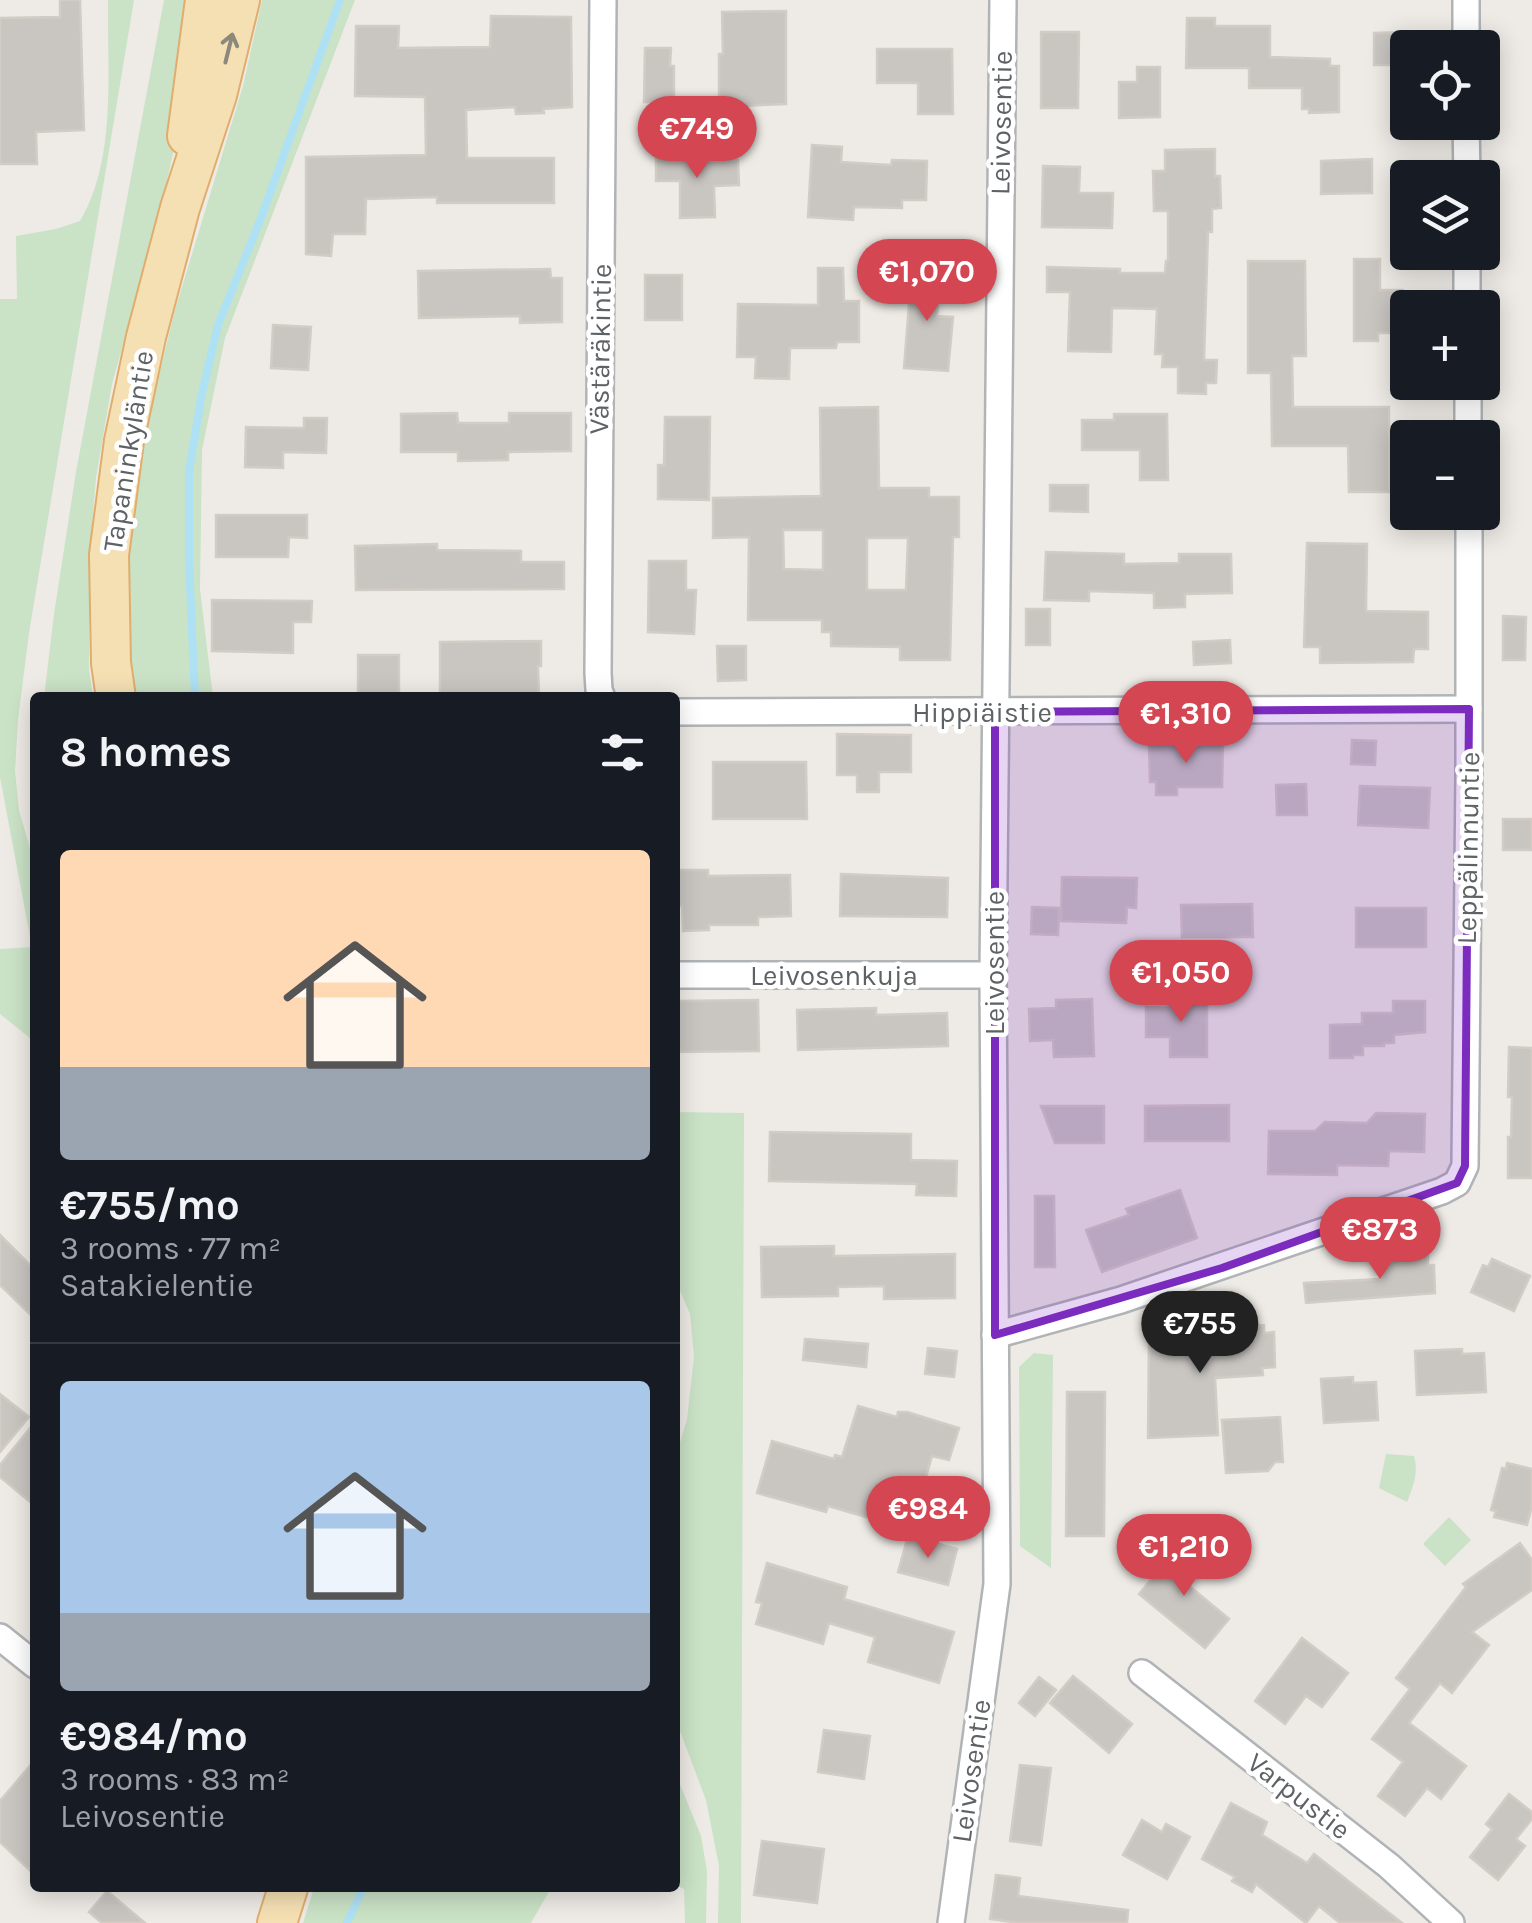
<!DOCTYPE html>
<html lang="en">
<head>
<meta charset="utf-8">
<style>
	:root { --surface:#171b24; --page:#242831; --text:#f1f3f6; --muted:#9ea1a6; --line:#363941; --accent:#d44652 }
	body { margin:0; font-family:Karla,sans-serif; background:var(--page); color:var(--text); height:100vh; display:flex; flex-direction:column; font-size:38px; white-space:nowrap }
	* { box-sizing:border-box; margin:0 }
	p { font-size:32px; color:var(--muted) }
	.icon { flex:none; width:55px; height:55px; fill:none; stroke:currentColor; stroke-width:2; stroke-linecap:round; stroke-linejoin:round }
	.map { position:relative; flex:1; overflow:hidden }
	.side { position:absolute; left:30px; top:692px; width:650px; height:1200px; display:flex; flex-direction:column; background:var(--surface); border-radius:10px; box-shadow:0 5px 25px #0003 }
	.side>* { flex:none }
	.fabs { position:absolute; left:1390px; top:30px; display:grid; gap:20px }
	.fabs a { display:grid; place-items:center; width:110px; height:110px; border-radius:10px; background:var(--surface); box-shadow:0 5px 25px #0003; font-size:50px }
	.price { position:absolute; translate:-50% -85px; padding:0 22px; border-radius:35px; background:var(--accent); color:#fff; font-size:32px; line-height:65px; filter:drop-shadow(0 2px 5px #0008) }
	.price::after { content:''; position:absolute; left:50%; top:60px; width:30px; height:22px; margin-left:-15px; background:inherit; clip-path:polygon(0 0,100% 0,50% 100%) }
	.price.active { background:#222; color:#fff }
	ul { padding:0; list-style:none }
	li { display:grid; align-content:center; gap:20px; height:530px; padding:0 30px }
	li+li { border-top:2px solid var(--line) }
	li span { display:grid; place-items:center; height:310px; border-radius:10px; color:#555 }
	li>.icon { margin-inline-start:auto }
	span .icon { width:180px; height:180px; fill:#fffc; stroke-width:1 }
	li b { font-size:42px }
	h2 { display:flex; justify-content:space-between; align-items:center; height:120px; padding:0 30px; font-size:42px }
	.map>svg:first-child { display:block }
	.green { fill:#cae2c6 }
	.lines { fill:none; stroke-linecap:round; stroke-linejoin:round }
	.stream { stroke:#afe1f4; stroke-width:8 }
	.building { fill:#c9c6c2; stroke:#d2ccc5; stroke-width:2.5; fill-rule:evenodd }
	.street-casing { stroke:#b1b4b6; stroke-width:30 }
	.primary-casing { stroke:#e0ad6d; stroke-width:42 }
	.street { stroke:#fff; stroke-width:25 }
	.primary { stroke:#f5e0b4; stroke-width:38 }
	.oneway { stroke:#8b887c }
	.marked { fill:#7b2cbf; fill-opacity:0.2; stroke:#7b2cbf; stroke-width:8; stroke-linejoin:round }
	.labels { text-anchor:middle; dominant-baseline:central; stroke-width:9; stroke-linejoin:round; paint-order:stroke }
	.street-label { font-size:28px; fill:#5e6264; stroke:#fff }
</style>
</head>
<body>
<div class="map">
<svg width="1532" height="1923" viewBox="0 0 1532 1923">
	<rect width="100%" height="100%" fill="#eeebe6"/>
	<g class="green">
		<path d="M 108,0 L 134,0 L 29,633 L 18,720 L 15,771 L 19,810 L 35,866 L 35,1042 L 0,1014 L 0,949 L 32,947 L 0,777 L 0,299 L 17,299 L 16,236 L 56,229 L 80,221 C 117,159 107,71 108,0 Z"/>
		<path d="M 164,0 L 198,0 L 173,154 L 158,221 L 112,384 L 96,478 L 89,562 L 89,668 L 93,697 L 44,698 L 54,614 L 76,472 Z"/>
		<path d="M 262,0 L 355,0 L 225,338 L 202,450 L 200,589 L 213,697 L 129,698 L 128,557 L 142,444 L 175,310 L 243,86 Z"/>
		<path d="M 675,1112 L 744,1113 L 741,1923 L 718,1923 L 719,1866 L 706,1800 L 675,1718 L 675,1459 L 687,1419 L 694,1357 L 690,1314 L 675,1279 Z"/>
		<path d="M 1034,1353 L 1053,1355 L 1051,1568 L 1020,1546 L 1019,1367 Z"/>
		<path d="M 1386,1454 L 1414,1456 C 1419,1472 1413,1487 1407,1502 L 1379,1488 Z"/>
		<path d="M 1449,1517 L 1471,1540 L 1445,1566 L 1423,1544 Z"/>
		<path d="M 675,1772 L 701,1836 L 707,1871 L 706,1923 L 685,1923 L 684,1889 L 675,1885 Z"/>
		<path d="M 314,1888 L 551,1888 L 531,1923 L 303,1923 Z"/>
	</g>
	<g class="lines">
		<g class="stream">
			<path d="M 195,698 L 189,562 L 189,471 L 202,393 L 218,325 L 259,223 L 340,0"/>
			<path d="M 347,1923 L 363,1888"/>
		</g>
	</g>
	<g class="building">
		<path d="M 60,0 L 80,0 L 84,130 L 36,132 L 37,164 L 0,164 L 0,18 L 60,17 Z"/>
		<path d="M 786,11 L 786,104 L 719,107 L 719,54 L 723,54 L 722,12 Z"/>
		<path d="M 491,16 L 571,17 L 572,107 L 543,109 L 544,113 L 516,114 L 515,107 L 466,110 L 467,158 L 554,158 L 554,203 L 437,203 L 437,197 L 366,199 L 365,234 L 333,234 L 331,256 L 306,254 L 306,157 L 426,155 L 425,97 L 355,96 L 356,26 L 399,26 L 398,48 L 490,47 Z"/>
		<path d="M 1187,18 L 1215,18 L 1215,26 L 1270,26 L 1270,57 L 1330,59 L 1330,66 L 1339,66 L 1339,112 L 1309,113 L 1309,109 L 1302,109 L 1302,88 L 1249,88 L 1249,68 L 1186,68 Z"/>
		<path d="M 1041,32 L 1079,32 L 1078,108 L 1041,108 Z"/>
		<path d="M 1408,32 L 1408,65 L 1374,65 L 1374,33 Z"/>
		<path d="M 645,48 L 671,48 L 670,66 L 674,66 L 674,102 L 644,102 Z"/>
		<path d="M 877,49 L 952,49 L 953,114 L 918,114 L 918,83 L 877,83 Z"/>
		<path d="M 1137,67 L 1160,67 L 1160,117 L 1119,118 L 1119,82 L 1137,82 Z"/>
		<path d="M 812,145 L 842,147 L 841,162 L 891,165 L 892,160 L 927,161 L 926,200 L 902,200 L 902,208 L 854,207 L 853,220 L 808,217 Z"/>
		<path d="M 1215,149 L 1215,176 L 1220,176 L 1221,208 L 1212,209 L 1212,232 L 1208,232 L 1204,360 L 1217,360 L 1216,383 L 1206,383 L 1206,394 L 1178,393 L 1178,367 L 1162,367 L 1163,354 L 1155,354 L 1157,309 L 1112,308 L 1111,352 L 1068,351 L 1070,292 L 1047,292 L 1047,267 L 1120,269 L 1120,273 L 1165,273 L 1166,261 L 1168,261 L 1168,211 L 1154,211 L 1153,171 L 1165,171 L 1165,150 Z"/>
		<path d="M 699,155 L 699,161 L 738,160 L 739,185 L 714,186 L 715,217 L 680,218 L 680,181 L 656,181 L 656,156 Z"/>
		<path d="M 1372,159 L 1372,193 L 1321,194 L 1321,161 Z"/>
		<path d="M 1043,166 L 1080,167 L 1079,193 L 1113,193 L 1112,228 L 1042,227 Z"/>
		<path d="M 1354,259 L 1380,259 L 1380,290 L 1403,290 L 1403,333 L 1378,333 L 1378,341 L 1354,341 Z"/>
		<path d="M 1248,261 L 1305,261 L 1306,356 L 1292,356 L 1293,407 L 1389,407 L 1389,492 L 1349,492 L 1348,446 L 1272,446 L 1271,373 L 1248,373 Z"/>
		<path d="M 818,268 L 843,268 L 844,301 L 859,301 L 859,342 L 837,342 L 836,348 L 790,348 L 789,379 L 755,378 L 756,357 L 737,357 L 738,304 L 818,305 Z"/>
		<path d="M 908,268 L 940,270 L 937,316 L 953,317 L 948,371 L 904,368 L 910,292 L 907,292 Z"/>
		<path d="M 550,269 L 551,278 L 562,278 L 562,322 L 520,323 L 520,316 L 419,318 L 418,271 Z"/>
		<rect x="645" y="275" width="37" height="45"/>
		<path d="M 273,325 L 311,327 L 308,370 L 271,368 Z"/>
		<path d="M 878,407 L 879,488 L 929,488 L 929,497 L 959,497 L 959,537 L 953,537 L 950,660 L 900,660 L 900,647 L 831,646 L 831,632 L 822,632 L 822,620 L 748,620 L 749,537 L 713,538 L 713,498 L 821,496 L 820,408 ZM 783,530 L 823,530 L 823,570 L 784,569 ZM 867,538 L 908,538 L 906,590 L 867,590 Z"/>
		<path d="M 457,413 L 458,423 L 509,423 L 509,413 L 571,413 L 571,451 L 508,452 L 508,460 L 458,461 L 458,452 L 401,452 L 401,414 Z"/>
		<path d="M 1114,414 L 1167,414 L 1168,480 L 1140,480 L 1140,450 L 1082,450 L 1082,420 L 1114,420 Z"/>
		<path d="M 665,417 L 710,417 L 709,500 L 658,499 L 658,465 L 664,465 Z"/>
		<path d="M 304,418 L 327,418 L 326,453 L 283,452 L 283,468 L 245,467 L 246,427 L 304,428 Z"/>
		<path d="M 1050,485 L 1088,485 L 1088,512 L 1050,511 Z"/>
		<path d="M 216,515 L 307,515 L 307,538 L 289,537 L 288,557 L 216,557 Z"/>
		<path d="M 1307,543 L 1367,544 L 1366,611 L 1428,612 L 1428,649 L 1414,649 L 1413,662 L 1320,663 L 1320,647 L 1304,647 Z"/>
		<path d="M 437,544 L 437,550 L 521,551 L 521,562 L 564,562 L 564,589 L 356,590 L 355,546 Z"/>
		<path d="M 1046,552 L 1124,554 L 1124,564 L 1179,563 L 1179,554 L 1231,554 L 1232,593 L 1185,594 L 1185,607 L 1154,608 L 1154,593 L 1089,591 L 1089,601 L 1044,600 Z"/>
		<path d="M 649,561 L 686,561 L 686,590 L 696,590 L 694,634 L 648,632 Z"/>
		<path d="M 212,600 L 312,601 L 311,622 L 293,622 L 293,653 L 212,651 Z"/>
		<rect x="1026" y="609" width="24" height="36"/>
		<path d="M 1503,616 L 1526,617 L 1525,660 L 1503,660 Z"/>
		<path d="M 1230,640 L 1231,663 L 1194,665 L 1193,642 Z"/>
		<path d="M 541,641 L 541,666 L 538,666 L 539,698 L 440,698 L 440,642 Z"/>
		<path d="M 717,646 L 746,646 L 746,680 L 718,681 Z"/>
		<rect x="358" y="655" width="41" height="43"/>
		<path d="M 837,734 L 911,735 L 911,772 L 879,772 L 879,792 L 857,792 L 857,775 L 837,775 Z"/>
		<path d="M 1352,740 L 1376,741 L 1375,765 L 1351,764 Z"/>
		<path d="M 1223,741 L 1222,787 L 1177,787 L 1177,795 L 1156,795 L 1156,782 L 1150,782 L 1149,744 Z"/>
		<path d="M 713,762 L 806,762 L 807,819 L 713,819 Z"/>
		<path d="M 1306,784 L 1307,815 L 1277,815 L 1276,785 Z"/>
		<path d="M 1360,786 L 1430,788 L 1428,828 L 1358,825 Z"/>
		<rect x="1503" y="819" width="29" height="31"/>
		<path d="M 675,870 L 708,870 L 708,876 L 790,875 L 791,916 L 758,917 L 758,925 L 709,925 L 709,930 L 683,931 L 682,906 L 675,906 Z"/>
		<path d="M 841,874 L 948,878 L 947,917 L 840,916 Z"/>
		<path d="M 1062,877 L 1137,878 L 1136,908 L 1127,907 L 1126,923 L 1061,921 Z"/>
		<path d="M 1252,904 L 1253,937 L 1182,937 L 1181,905 Z"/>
		<path d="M 1032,907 L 1059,908 L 1058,935 L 1031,934 Z"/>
		<rect x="1356" y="908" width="70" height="39"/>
		<path d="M 1170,995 L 1207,996 L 1207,1057 L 1170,1057 L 1170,1037 L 1146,1037 L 1146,1007 L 1170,1008 Z"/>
		<path d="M 1092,999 L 1094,1056 L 1054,1057 L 1053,1040 L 1030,1041 L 1029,1009 L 1056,1008 L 1056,1000 Z"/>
		<path d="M 758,1000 L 759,1051 L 675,1052 L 675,1001 Z"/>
		<path d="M 1393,1001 L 1425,1001 L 1425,1032 L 1394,1035 L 1394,1043 L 1384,1043 L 1384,1046 L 1363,1046 L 1363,1055 L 1353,1055 L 1353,1058 L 1330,1058 L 1330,1025 L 1362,1024 L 1362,1013 L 1393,1013 Z"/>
		<path d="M 876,1008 L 876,1015 L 947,1013 L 948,1046 L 798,1050 L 797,1010 Z"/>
		<path d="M 1509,1047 L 1532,1048 L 1532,1178 L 1508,1178 L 1508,1137 L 1511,1137 L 1512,1097 L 1508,1097 Z"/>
		<path d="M 1229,1105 L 1229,1141 L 1145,1141 L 1145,1106 Z"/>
		<path d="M 1041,1106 L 1104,1106 L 1104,1143 L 1055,1143 Z"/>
		<path d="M 1376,1113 L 1425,1114 L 1424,1152 L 1389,1151 L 1388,1166 L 1337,1165 L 1337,1175 L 1268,1174 L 1269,1131 L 1315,1131 L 1325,1122 L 1367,1123 Z"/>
		<path d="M 770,1132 L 911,1134 L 911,1160 L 957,1161 L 956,1196 L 916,1195 L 917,1184 L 769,1181 Z"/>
		<path d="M 1180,1190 L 1197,1238 L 1102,1272 L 1086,1230 L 1129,1215 L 1126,1209 Z"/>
		<path d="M 1035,1196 L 1054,1196 L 1055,1267 L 1035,1267 Z"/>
		<path d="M 0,1235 L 35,1270 L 35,1319 L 0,1285 Z"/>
		<path d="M 834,1246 L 834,1256 L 955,1254 L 955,1298 L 884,1299 L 884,1286 L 838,1287 L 838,1296 L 762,1297 L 761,1247 Z"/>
		<path d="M 1428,1255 L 1428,1265 L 1434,1265 L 1435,1293 L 1306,1303 L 1304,1283 L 1380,1279 L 1379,1261 L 1385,1261 L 1385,1257 Z"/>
		<path d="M 1492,1259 L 1530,1276 L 1514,1311 L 1471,1292 L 1483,1265 L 1488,1267 Z"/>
		<path d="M 1264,1325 L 1264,1333 L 1274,1332 L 1275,1367 L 1262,1368 L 1263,1375 L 1215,1378 L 1218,1435 L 1148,1438 L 1149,1339 L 1197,1339 L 1197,1329 Z"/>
		<path d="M 805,1339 L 868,1344 L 866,1367 L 803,1360 Z"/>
		<path d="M 928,1348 L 957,1351 L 954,1377 L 925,1374 Z"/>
		<path d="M 1462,1349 L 1462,1354 L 1484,1353 L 1486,1392 L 1417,1395 L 1415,1351 Z"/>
		<path d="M 1353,1377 L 1353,1383 L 1376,1382 L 1378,1420 L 1324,1423 L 1321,1379 Z"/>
		<path d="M 1067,1392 L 1105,1392 L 1104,1536 L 1066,1536 Z"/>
		<path d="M 0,1394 L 29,1417 L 0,1452 Z"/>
		<path d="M 858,1406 L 897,1417 L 898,1412 L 907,1412 L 959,1428 L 949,1460 L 932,1456 L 911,1530 L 828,1506 L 826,1512 L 757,1493 L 772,1441 L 834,1459 L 835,1455 L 842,1457 Z"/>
		<path d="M 1280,1417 L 1283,1462 L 1275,1462 L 1268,1471 L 1226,1473 L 1222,1420 Z"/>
		<path d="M 35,1422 L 35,1506 L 0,1477 L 0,1465 Z"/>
		<path d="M 1507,1463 L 1532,1469 L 1532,1506 L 1527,1525 L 1494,1517 L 1496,1511 L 1491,1510 L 1502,1468 L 1506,1469 Z"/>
		<path d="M 908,1536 L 957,1549 L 948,1585 L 898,1572 Z"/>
		<path d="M 1181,1543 L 1200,1559 L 1182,1580 L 1229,1619 L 1205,1648 L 1139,1594 Z"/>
		<path d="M 1520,1543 L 1532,1560 L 1532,1590 L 1472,1632 L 1489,1645 L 1452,1693 L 1440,1683 L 1409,1723 L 1466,1766 L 1441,1799 L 1427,1788 L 1405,1816 L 1378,1796 L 1403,1762 L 1372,1739 L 1410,1689 L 1396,1678 L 1466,1587 L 1463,1584 Z"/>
		<path d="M 767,1563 L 847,1587 L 844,1599 L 954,1632 L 939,1683 L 868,1662 L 875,1637 L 829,1623 L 823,1644 L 756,1624 L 762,1603 L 756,1602 Z"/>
		<path d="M 1302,1638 L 1348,1673 L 1322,1707 L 1306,1696 L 1285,1724 L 1255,1701 Z"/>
		<path d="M 1073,1676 L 1132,1724 L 1109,1753 L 1050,1703 Z"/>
		<path d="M 1039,1677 L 1056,1690 L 1035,1716 L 1019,1703 Z"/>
		<path d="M 824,1730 L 870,1736 L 864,1779 L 818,1772 Z"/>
		<path d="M 35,1760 L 35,1875 L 0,1842 L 0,1801 Z"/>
		<path d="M 1020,1765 L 1051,1768 L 1041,1845 L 1010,1841 Z"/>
		<path d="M 1509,1794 L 1532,1812 L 1532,1819 L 1516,1839 L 1525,1846 L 1498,1880 L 1470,1857 L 1492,1829 L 1486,1824 Z"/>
		<path d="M 1231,1803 L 1267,1822 L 1262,1835 L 1307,1863 L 1314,1854 L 1402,1923 L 1340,1923 L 1319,1906 L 1306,1923 L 1256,1884 L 1252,1892 L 1232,1881 L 1235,1877 L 1202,1859 Z"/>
		<path d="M 1142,1820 L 1162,1832 L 1166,1824 L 1190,1837 L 1167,1879 L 1123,1855 Z"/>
		<path d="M 762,1841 L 824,1849 L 817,1903 L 754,1895 Z"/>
		<path d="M 996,1875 L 1020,1878 L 1018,1896 L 1128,1910 L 1127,1923 L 1019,1923 L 990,1919 Z"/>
		<path d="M 107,1891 L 145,1923 L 102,1923 L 89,1912 Z"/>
	</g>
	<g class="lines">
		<g class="street-casing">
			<g id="street">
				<path d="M 1466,48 L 1466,0"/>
				<path d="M 1466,122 L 1467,178"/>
				<path d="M 1467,252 L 1467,308"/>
				<path d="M 1468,382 L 1468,438"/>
				<path d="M 602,698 L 599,690 L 598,673 L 603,0"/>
				<path d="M 675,712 L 1469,709"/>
				<path d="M 675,975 L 993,975"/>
				<path d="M 995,1335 L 1121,1300 L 1442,1191 L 1457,1183 L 1465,1166 L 1469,772 L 1469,512"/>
				<path d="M 0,1637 L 35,1665"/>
				<path d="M 1142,1673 L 1389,1866 L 1451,1923"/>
				<path d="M 951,1923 L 997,1584 L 993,975 L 1003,0"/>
			</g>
		</g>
		<g class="primary-casing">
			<g id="primary">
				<path d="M 187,136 L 205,0"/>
				<path d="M 116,698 L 111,663 L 109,555 L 124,441 L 146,337 L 180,208 L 217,95 L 240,0"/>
				<path d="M 277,1923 L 288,1888"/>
			</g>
		</g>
		<use href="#street" class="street"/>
		<use href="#primary" class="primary"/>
	</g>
	<defs><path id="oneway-shaft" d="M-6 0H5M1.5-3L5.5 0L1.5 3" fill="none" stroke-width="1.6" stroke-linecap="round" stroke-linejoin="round" transform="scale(2.5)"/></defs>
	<use class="oneway" href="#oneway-shaft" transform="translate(229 48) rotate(-76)"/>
	<path class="marked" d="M 1469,709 L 1465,1166 L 1457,1183 L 1222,1268 L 995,1335 L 995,712 Z"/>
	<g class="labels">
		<g class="street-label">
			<text transform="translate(1001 123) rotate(-89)">Leivosentie</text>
			<text transform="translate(600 349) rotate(-89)">Västäräkintie</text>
			<text transform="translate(128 451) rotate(-81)">Tapaninkyläntie</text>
			<text x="982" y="712">Hippiäistie</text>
			<text transform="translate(1468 848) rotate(-89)">Leppälinnuntie</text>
			<text transform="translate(994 963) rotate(-90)">Leivosentie</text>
			<text x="834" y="975">Leivosenkuja</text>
			<text transform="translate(971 1771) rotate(-82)">Leivosentie</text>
			<text transform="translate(1299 1796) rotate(38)">Varpustie</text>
		</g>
	</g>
</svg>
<div class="fabs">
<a><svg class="icon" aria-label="locate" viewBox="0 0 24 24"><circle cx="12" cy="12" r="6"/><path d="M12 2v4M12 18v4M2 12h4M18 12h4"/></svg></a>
<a><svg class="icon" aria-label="layers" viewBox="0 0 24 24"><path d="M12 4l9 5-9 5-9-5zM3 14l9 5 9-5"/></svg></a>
<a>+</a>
<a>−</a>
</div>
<b class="price" style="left:697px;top:181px">€749</b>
<b class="price" style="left:927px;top:324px">€1,070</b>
<b class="price" style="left:1186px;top:766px">€1,310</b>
<b class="price" style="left:1181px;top:1025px">€1,050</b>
<b class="price" style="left:1380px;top:1282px">€873</b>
<b class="price active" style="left:1200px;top:1376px">€755</b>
<b class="price" style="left:928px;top:1561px">€984</b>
<b class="price" style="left:1184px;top:1599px">€1,210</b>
<section class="side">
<h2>8 homes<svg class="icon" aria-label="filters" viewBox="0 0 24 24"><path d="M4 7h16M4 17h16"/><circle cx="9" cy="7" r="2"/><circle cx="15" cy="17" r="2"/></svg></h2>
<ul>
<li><span style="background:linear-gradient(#ffd9b3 70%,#9aa5b1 0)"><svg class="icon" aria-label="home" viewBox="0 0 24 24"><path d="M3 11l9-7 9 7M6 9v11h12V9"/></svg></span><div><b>€755/mo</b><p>3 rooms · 77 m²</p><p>Satakielentie</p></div></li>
<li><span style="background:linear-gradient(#a9c7e8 75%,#9aa5b1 0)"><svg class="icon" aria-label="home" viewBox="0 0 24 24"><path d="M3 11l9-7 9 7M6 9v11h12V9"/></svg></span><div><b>€984/mo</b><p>3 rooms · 83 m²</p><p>Leivosentie</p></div></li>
</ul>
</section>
</div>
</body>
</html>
